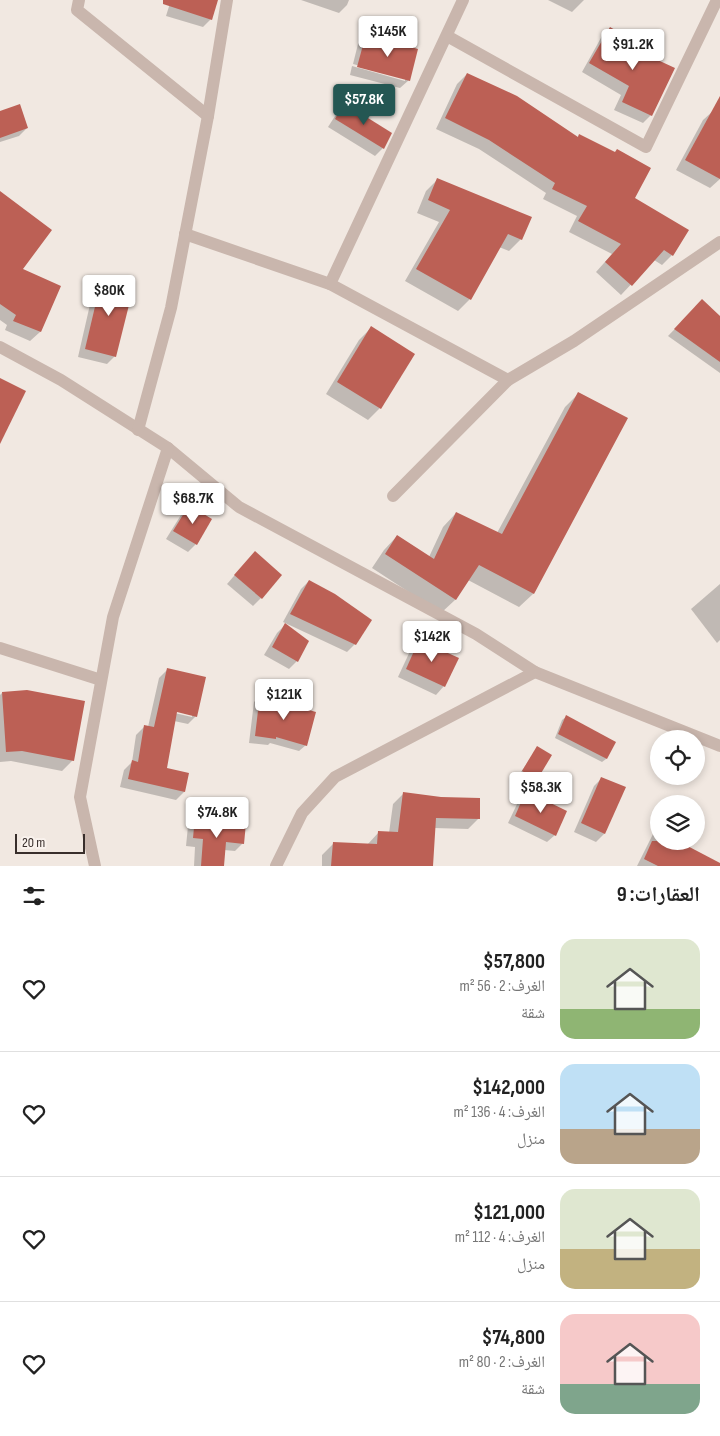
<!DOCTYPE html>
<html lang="ar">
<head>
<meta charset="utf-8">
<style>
	:root { --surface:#fff; --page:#f2f2f2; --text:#222; --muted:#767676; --line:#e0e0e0; --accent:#245753 }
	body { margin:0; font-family:"Sofia Sans Condensed","Noto Naskh Arabic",sans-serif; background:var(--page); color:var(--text); direction:rtl; height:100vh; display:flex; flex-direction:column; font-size:19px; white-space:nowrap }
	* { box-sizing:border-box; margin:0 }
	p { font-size:16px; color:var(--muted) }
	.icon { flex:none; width:28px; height:28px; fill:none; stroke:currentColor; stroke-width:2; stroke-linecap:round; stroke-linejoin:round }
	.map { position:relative; height:866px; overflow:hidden; direction:ltr }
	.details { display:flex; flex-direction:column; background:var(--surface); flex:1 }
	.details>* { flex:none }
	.buttons { position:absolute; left:650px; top:730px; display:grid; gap:10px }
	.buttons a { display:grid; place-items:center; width:55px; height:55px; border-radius:50%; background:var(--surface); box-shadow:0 2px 8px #0003; font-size:25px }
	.scale { position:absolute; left:15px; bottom:12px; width:70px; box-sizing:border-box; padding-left:5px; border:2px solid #382e2b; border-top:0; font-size:14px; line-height:18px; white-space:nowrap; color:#382e2b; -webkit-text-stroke:4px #f9f2ed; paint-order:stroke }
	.price { position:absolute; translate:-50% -42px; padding:0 11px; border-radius:5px; background:#fff; color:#222; font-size:16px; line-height:32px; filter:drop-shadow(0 1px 2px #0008) }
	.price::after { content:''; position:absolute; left:50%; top:30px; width:15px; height:11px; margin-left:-8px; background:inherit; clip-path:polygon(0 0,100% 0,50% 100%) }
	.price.selected { background:var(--accent); color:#fff }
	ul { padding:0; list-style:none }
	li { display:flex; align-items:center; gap:15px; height:125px; padding:0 20px }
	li+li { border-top:1px solid var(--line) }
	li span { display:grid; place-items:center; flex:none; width:140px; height:100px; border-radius:15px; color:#555 }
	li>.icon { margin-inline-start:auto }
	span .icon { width:60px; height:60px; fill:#fffc; stroke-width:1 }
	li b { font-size:21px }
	h2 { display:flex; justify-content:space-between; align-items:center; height:60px; padding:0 20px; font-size:21px }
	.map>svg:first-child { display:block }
	.shadow { fill:#0003; fill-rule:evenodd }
	.building { fill:#bc6055 }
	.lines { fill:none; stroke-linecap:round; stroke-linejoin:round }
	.street { stroke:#c9b6ad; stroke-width:12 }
</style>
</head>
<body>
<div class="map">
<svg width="720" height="866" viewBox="0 0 720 866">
	<rect width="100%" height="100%" fill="#f1e8e1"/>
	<g class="shadow">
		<path d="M 171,0 L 217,0 L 211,19 L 203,27 L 166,16 Z"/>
		<path d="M 301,0 L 349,0 L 347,5 L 339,13 Z"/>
		<path d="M 548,0 L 584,0 L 572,12 Z"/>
		<path d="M 610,28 L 634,51 L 651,115 L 643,123 L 614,110 L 621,95 L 582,72 L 602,36 Z"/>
		<path d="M 366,36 L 409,80 L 400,88 L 350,75 L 352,66 L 405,81 L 405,78 L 353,64 L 358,44 Z"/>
		<path d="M 467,74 L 577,138 L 579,135 L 634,198 L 672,255 L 662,265 L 654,260 L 621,295 L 596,272 L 612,254 L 569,232 L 577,216 L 543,199 L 546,193 L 479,149 L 436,129 L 457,84 Z"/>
		<path d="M 345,105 L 390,134 L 383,148 L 375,156 L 328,127 L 337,113 Z"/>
		<path d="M 713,111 L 720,114 L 720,179 L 710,188 L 676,170 L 703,120 Z"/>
		<path d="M 0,112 L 27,128 L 19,136 L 0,142 Z"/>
		<path d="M 438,179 L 521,239 L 509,251 L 499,247 L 470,299 L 458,311 L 405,281 L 439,222 L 417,213 L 426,191 Z"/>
		<path d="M 0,192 L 21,270 L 59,286 L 40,332 L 30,341 L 5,330 L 7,325 L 0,320 Z"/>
		<path d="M 102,279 L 115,356 L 107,364 L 78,357 L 94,287 Z"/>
		<path d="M 695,308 L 720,318 L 720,373 L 668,336 Z"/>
		<path d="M 371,328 L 413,354 L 380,408 L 368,420 L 326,394 L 359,340 Z"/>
		<path d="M 579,393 L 626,418 L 533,594 L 519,607 L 468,580 L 455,600 L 441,613 L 372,568 L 384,550 L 397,536 L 429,557 L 443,527 L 456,513 L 497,533 L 565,407 Z"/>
		<path d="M 189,507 L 210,519 L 196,544 L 188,552 L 166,539 L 181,515 Z"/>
		<path d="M 247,561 L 261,598 L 253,606 L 227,584 Z"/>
		<path d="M 309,581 L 355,644 L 347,652 L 283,622 L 301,589 Z"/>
		<path d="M 720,584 L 720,640 L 717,643 L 691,609 Z"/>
		<path d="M 285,625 L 297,661 L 289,669 L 264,655 L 277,633 Z"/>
		<path d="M 420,641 L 444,686 L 436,695 L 398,677 L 411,649 Z"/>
		<path d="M 167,670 L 196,716 L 188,724 L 174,721 L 166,769 L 188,774 L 184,792 L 176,800 L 120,787 L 124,770 L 132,762 L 136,735 L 144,727 L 148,727 L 159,678 ZM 171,710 L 192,715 L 192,717 L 170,712 Z"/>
		<path d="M 2,693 L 73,760 L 62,771 L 11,761 L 0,762 L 0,695 Z"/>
		<path d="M 261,695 L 279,703 L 306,745 L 299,751 L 270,743 L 268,745 L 249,743 L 254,702 Z"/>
		<path d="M 566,717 L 615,742 L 606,759 L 602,762 L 555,738 L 562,720 Z"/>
		<path d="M 537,748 L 536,779 L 532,783 L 519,775 Z"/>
		<path d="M 602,778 L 624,788 L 604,834 L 596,842 L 574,832 L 594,786 Z"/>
		<path d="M 404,793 L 441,798 L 479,818 L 468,829 L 434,828 L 432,866 L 322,866 L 322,855 L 333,844 L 367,845 L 379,832 L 389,833 L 393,804 Z"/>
		<path d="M 526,793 L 555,835 L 547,842 L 508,823 L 519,800 Z"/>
		<path d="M 196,818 L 243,843 L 235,851 L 224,850 L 223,866 L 194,866 L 195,847 L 186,846 L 188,826 Z"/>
		<path d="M 659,822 L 659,841 L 711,866 L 637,866 Z"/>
	</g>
	<g class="building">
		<path d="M 163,0 L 218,0 L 212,20 L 163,4 Z"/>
		<path d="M 610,27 L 639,44 L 636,50 L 675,68 L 652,116 L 622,102 L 629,86 L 589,63 Z"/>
		<path d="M 366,34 L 418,49 L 410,81 L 357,67 Z"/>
		<path d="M 467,73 L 517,96 L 578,137 L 579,134 L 615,152 L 617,149 L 651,168 L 635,198 L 689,230 L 673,256 L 664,250 L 632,286 L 605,262 L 621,244 L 578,221 L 587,206 L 552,189 L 555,183 L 489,140 L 445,118 Z"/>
		<path d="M 720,96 L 720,179 L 685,160 Z"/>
		<path d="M 344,103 L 392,133 L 384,149 L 335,119 Z"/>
		<path d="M 20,104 L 28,128 L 0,138 L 0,111 Z"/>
		<path d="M 437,178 L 532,217 L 522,240 L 508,234 L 471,300 L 416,269 L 450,210 L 428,200 Z"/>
		<path d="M 0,191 L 52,230 L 23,269 L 61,286 L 41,332 L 13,321 L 16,315 L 0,304 Z"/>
		<path d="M 102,277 L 134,285 L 116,357 L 85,349 Z"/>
		<path d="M 702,299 L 720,316 L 720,362 L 674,329 Z"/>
		<path d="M 371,326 L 415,354 L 381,409 L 337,382 Z"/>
		<path d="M 0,378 L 26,391 L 0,444 Z"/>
		<path d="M 578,392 L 628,418 L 534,594 L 479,565 L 456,600 L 385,554 L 397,535 L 434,559 L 456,512 L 502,534 Z"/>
		<path d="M 189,505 L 212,519 L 197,545 L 173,531 Z"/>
		<path d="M 255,551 L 282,575 L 262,599 L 234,575 Z"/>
		<path d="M 309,580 L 335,594 L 372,620 L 356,645 L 290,614 Z"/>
		<path d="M 285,623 L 309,641 L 298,662 L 272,647 Z"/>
		<path d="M 419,640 L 459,658 L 445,687 L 406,669 Z"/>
		<path d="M 167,668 L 206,677 L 197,717 L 177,712 L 167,768 L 189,773 L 185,792 L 128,779 L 132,760 L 138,762 L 144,725 L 154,727 Z"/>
		<path d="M 27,690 L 85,701 L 74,761 L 22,751 L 6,752 L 2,692 Z"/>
		<path d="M 260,694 L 282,697 L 281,702 L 316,712 L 307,746 L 276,737 L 276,739 L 255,736 Z"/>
		<path d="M 566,715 L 616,742 L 607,759 L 558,734 Z"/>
		<path d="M 537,746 L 552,755 L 537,780 L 522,771 Z"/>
		<path d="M 601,777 L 626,787 L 605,834 L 581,823 Z"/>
		<path d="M 526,791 L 567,811 L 556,836 L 515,816 Z"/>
		<path d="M 403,792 L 441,797 L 480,798 L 480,819 L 436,818 L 433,866 L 331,866 L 333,842 L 377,844 L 378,831 L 398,832 Z"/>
		<path d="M 195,817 L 246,823 L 244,844 L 226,842 L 224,866 L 201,866 L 203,839 L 193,838 Z"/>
		<path d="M 652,841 L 678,841 L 720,863 L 720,866 L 658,866 L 644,859 Z"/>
	</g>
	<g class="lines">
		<g class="street">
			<path d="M 79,0 L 77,10 L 208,116"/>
			<path d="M 447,36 L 646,147 L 717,0"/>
			<path d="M 185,234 L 330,284 L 463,0"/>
			<path d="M 330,284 L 508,380 L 574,341 L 720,242"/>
			<path d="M 0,347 L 61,380 L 168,448 L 239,507 L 476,634 L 535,672 L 720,746"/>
			<path d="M 138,430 L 171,308 L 208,116 L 227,0"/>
			<path d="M 393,496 L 508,380"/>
			<path d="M 0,648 L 101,680"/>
			<path d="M 95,866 L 80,797 L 113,617 L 168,448"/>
			<path d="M 276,866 L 302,813 L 335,777 L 535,672"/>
		</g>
	</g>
</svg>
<div class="buttons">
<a><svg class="icon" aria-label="locate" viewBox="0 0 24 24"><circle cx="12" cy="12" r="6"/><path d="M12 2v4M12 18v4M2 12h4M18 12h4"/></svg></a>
<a><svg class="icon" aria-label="layers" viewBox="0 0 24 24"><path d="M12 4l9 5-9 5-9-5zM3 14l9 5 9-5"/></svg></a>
</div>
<div class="scale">20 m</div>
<b class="price" style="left:388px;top:58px">$145K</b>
<b class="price" style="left:633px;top:71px">$91.2K</b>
<b class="price selected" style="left:364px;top:126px">$57.8K</b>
<b class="price" style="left:109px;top:317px">$80K</b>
<b class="price" style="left:193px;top:525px">$68.7K</b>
<b class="price" style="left:432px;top:663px">$142K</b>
<b class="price" style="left:284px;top:721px">$121K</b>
<b class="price" style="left:541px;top:814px">$58.3K</b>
<b class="price" style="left:217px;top:839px">$74.8K</b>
</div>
<section class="details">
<h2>العقارات: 9<svg class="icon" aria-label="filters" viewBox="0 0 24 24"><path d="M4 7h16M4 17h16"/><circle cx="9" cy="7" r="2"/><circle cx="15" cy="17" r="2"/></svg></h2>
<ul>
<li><span style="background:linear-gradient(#dfe7d0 70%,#8fb573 0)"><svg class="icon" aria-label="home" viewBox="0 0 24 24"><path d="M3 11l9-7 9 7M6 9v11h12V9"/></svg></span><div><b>$57,800</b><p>الغرف: 2 · 56 m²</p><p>شقة</p></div><svg class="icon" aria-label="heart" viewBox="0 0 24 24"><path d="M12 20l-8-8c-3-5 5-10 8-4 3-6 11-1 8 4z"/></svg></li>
<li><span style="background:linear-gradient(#bfe0f5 65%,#b9a48a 0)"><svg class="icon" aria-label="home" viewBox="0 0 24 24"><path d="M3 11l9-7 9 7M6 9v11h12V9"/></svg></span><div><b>$142,000</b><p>الغرف: 4 · 136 m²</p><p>منزل</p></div><svg class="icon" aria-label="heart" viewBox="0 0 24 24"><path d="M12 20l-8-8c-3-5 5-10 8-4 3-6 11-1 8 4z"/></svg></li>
<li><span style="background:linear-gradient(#dfe7d0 60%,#c2b280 0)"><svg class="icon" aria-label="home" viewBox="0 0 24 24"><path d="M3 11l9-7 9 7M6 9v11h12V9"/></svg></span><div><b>$121,000</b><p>الغرف: 4 · 112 m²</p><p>منزل</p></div><svg class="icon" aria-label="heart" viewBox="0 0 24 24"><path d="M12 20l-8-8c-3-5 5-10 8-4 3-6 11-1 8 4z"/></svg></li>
<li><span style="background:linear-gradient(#f6c9c9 70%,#7fa58c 0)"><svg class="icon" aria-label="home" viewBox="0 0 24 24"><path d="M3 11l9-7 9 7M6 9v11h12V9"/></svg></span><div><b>$74,800</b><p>الغرف: 2 · 80 m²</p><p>شقة</p></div><svg class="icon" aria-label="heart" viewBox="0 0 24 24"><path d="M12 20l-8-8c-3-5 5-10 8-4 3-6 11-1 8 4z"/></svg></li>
</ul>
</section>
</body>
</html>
